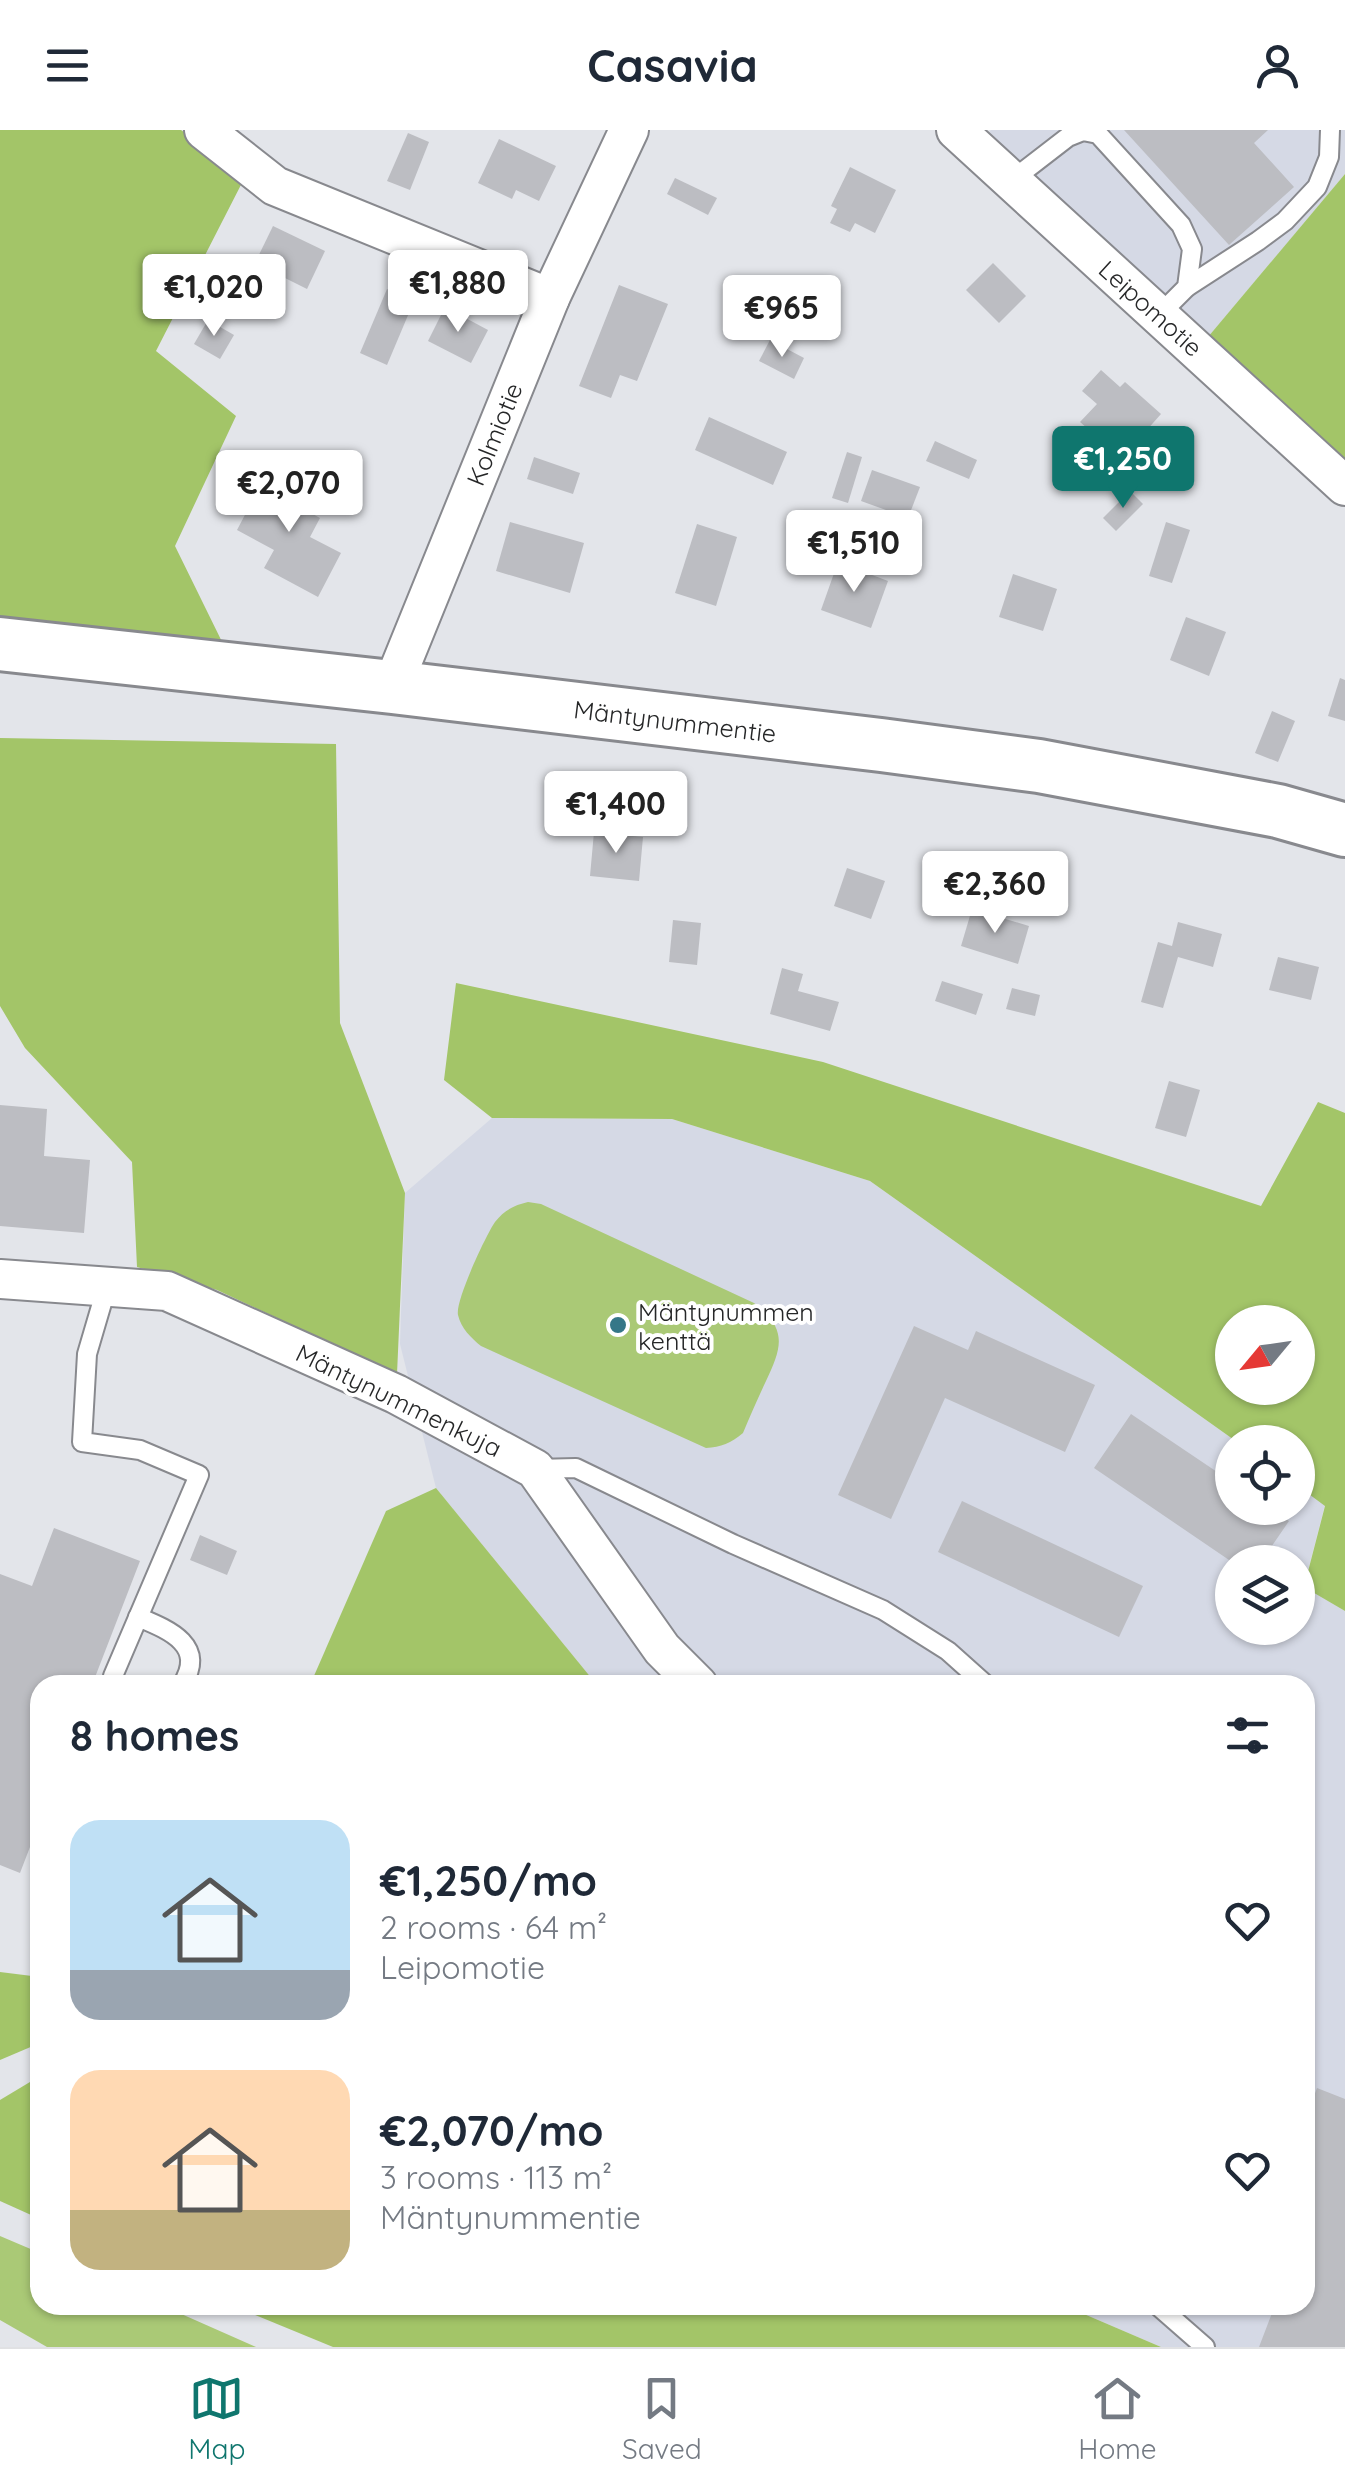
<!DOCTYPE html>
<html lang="en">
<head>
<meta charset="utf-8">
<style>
	:root { --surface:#fff; --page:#f2f2f3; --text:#1f2937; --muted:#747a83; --line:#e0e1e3; --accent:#0f766e }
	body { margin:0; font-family:Quicksand,sans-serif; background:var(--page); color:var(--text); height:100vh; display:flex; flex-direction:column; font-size:38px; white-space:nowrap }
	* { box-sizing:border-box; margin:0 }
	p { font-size:32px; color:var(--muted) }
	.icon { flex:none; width:55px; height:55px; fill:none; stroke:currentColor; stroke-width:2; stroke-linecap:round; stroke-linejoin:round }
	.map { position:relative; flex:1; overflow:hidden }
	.drawer { position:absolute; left:30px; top:1545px; width:1285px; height:640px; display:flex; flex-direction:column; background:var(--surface); border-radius:30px; box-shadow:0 2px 8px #0004 }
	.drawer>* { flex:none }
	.needle { width:65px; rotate:241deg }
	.fabs { position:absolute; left:1215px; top:1175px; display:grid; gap:20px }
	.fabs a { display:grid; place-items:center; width:100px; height:100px; border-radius:50%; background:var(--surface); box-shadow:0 2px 8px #0004; font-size:50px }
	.price { position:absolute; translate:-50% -85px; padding:0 22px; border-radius:10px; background:#fff; color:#222; font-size:32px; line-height:65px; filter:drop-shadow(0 2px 5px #0008) }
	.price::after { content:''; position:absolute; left:50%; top:60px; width:30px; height:22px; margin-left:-15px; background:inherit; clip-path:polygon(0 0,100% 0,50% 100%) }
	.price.current { background:var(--accent); color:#fff }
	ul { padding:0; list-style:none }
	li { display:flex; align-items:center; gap:30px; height:250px; padding:0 40px }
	li span { display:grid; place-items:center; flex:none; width:280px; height:200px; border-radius:30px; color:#555 }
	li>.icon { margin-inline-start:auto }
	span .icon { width:120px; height:120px; fill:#fffc; stroke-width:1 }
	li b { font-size:42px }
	h2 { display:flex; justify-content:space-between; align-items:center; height:120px; padding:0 40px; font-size:42px }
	header { display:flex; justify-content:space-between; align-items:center; height:130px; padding:0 40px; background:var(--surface); font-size:45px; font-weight:700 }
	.dock { display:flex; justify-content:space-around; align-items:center; height:140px; border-top:2px solid var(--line); background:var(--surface); font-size:28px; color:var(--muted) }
	.dock a { display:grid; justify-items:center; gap:5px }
	.dock .current { color:var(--accent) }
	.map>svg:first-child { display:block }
	.built { fill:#d5d9e5; fill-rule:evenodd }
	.green { fill:#aac976 }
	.forest { fill:#a3c568; fill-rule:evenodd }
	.building { fill:#bcbdc2 }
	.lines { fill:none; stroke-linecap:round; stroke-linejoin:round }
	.lane-casing { stroke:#88898e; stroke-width:22 }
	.street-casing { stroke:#88898e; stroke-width:42 }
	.secondary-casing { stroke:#88898e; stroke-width:58 }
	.lane { stroke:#fff; stroke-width:18 }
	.street { stroke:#fff; stroke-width:38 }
	.secondary { stroke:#fff; stroke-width:52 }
	.poi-dot { fill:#357788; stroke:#fff; stroke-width:4 }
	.labels { text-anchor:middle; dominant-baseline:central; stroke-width:8; stroke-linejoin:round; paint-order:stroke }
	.street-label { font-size:25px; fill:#262728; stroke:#fff }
	.poi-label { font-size:25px; fill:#262728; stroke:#fff; text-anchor:start }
</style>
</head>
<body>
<header><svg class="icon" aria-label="menu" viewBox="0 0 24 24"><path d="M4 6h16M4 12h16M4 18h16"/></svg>Casavia<svg class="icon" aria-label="person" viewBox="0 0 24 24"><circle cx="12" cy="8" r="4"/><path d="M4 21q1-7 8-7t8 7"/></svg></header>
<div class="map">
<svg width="1345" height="2217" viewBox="0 0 1345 2217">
	<rect width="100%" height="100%" fill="#e3e5ea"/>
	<g class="built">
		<path d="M 991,0 L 1345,0 L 1345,44 L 1208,207 L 989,2 Z"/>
		<path d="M 492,988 L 672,989 L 870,1051 L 1237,1312 L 1232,1312 L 1232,1378 L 1298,1378 L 1298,1356 L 1325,1375 L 1304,1456 L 1345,1481 L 1345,2217 L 1161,2217 L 1063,2175 L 1305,2175 L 1305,1555 L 597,1555 L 436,1358 L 400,1214 L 405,1063 ZM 1232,1432 L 1298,1432 L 1298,1498 L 1232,1498 Z"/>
	</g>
	<g class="green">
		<path d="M 528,1072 L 541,1074 L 754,1173 C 788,1199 782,1217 766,1251 C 758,1268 750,1286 743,1303 C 731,1313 721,1317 706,1318 L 481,1216 C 471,1208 461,1198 458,1185 C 455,1171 486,1105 495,1092 C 504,1080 515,1075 528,1072 Z"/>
		<path d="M 0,2106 L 40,2123 L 40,2175 L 161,2175 L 256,2217 L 47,2217 L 0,2190 Z"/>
	</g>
	<g class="forest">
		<path d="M 0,0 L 181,0 L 245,47 L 156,221 L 236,286 L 175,416 L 228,524 L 0,489 Z"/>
		<path d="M 1345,44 L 1345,340 L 1208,207 Z"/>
		<path d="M 0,608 L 336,614 L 340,893 L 405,1063 L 397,1244 L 217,1160 L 137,1137 L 132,1032 L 25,918 L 0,876 Z"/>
		<path d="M 456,853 L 823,932 L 1261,1076 L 1318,972 L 1345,983 L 1345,1481 L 1304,1457 L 1325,1376 L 1298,1356 L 1298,1312 L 1237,1312 L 870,1051 L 672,989 L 492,988 L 444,950 ZM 1232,1192 L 1298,1192 L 1298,1258 L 1232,1258 Z"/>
		<path d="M 436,1358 L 597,1555 L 310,1555 L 386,1381 Z"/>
		<path d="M 0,1842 L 40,1847 L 40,1913 L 0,1930 Z"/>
		<path d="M 40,1946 L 40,2089 L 0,2071 L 0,1970 Z"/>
		<path d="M 231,2175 L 1063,2175 L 1161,2217 L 333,2217 Z"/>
	</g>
	<g class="building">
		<path d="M 1124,0 L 1268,0 L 1254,13 L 1294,57 L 1229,115 Z"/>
		<path d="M 408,3 L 429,12 L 410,60 L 387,51 Z"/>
		<path d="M 499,9 L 556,36 L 539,71 L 516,60 L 512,69 L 478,53 Z"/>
		<path d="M 850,37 L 896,60 L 875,103 L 855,93 L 850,102 L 830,93 L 837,79 L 831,76 Z"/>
		<path d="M 675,48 L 717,68 L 708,85 L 667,64 Z"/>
		<path d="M 273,96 L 325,121 L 307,159 L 255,133 Z"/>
		<path d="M 993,133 L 1026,166 L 999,193 L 966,160 Z"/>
		<path d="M 619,155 L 668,174 L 637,251 L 620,245 L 611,268 L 579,256 Z"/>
		<path d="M 387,159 L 414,171 L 387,235 L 360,223 Z"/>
		<path d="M 445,177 L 488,200 L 471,233 L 428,211 Z"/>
		<path d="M 208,190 L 234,205 L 220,229 L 194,214 Z"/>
		<path d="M 770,210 L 804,228 L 794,249 L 759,231 Z"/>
		<path d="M 1101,240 L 1120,257 L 1125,252 L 1161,284 L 1129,320 L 1109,303 L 1102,311 L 1080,292 L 1097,274 L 1082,261 Z"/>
		<path d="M 709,287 L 787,322 L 773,355 L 695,320 Z"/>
		<path d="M 935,311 L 977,330 L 969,349 L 926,331 Z"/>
		<path d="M 847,322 L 862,327 L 848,373 L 832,368 Z"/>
		<path d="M 534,327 L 580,343 L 573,364 L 527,349 Z"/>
		<path d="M 872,340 L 920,357 L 908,388 L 861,371 Z"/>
		<path d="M 268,341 L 307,361 L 298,376 L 320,388 L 310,407 L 341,423 L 318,467 L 264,438 L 274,420 L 237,400 Z"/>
		<path d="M 1130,361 L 1143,374 L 1116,401 L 1103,388 Z"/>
		<path d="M 510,392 L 584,413 L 570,463 L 496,441 Z"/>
		<path d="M 1166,392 L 1190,400 L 1172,453 L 1149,446 Z"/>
		<path d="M 697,394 L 737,407 L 716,476 L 675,463 Z"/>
		<path d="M 838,432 L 888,451 L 871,498 L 821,480 Z"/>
		<path d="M 1013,444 L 1057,459 L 1043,501 L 999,487 Z"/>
		<path d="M 1186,487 L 1226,502 L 1209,546 L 1170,530 Z"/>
		<path d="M 1340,548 L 1345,550 L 1345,591 L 1328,586 Z"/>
		<path d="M 1272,581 L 1295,591 L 1278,632 L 1255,623 Z"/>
		<path d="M 594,702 L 643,707 L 639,751 L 590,746 Z"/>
		<path d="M 847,738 L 885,751 L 871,789 L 834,776 Z"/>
		<path d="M 972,779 L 1029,796 L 1018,834 L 961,816 Z"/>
		<path d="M 673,790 L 701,793 L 697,835 L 669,832 Z"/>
		<path d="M 1178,792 L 1222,804 L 1213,837 L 1178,827 L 1163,878 L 1141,872 L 1158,812 L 1172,816 Z"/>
		<path d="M 1278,827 L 1319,837 L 1311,870 L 1269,860 Z"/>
		<path d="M 782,838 L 803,844 L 798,861 L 839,872 L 830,901 L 770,884 Z"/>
		<path d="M 942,851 L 983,864 L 976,885 L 935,871 Z"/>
		<path d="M 1012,858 L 1040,865 L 1035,886 L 1006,879 Z"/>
		<path d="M 1169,951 L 1200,960 L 1186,1007 L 1155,998 Z"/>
		<path d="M 0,975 L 47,979 L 44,1026 L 90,1030 L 84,1103 L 0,1096 Z"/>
		<path d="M 914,1196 L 968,1220 L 976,1201 L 1095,1255 L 1065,1322 L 945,1268 L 891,1389 L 838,1365 Z"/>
		<path d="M 1131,1284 L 1232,1352 L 1232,1378 L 1269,1378 L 1289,1391 L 1261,1432 L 1232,1432 L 1094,1338 Z"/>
		<path d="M 962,1371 L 1143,1456 L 1119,1507 L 938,1422 Z"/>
		<path d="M 54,1398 L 140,1431 L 92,1555 L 40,1555 L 40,1691 L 20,1743 L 0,1735 L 0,1444 L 32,1456 Z"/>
		<path d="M 200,1405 L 237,1421 L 227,1445 L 190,1430 Z"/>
		<path d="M 1317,1958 L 1345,1969 L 1345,2217 L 1259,2217 L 1275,2175 L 1305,2175 L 1305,1990 Z"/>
	</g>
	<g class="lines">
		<g class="lane-casing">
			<g id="lane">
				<path d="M 1011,51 L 1068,7 L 1083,1 L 1098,4 L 1181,95 L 1192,119 L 1187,157 L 1159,185"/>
				<path d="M 1187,157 L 1258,111 L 1285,91 L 1317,57 L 1329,27 L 1330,0"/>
				<path d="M 107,1156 L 87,1224 L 82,1312 L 140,1320 L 199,1345 L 113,1546 L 116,1555"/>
				<path d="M 535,1339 L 576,1338 L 733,1414 L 883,1480 L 948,1521 L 986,1555"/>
				<path d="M 138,1487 C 169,1500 207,1515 182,1555"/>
				<path d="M 1157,2175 L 1205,2217"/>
			</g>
		</g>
		<g class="street-casing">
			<g id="street">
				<path d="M 204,0 L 275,56 L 550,168"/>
				<path d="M 956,0 L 1345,356"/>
				<path d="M 392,557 L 550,168 L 629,0"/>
				<path d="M 0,1149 L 167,1161 L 396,1264 L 535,1339 L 662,1519 L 698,1555"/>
			</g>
		</g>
		<g class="secondary-casing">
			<path id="secondary" d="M 0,514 L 392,557 L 881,615 L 1039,636 L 1278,681 L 1345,700"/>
		</g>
		<use href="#lane" class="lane"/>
		<use href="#street" class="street"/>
		<use href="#secondary" class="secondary"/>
	</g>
	<circle class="poi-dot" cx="618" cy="1195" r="10"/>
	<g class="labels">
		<g class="street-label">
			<text transform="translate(1151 178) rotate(42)">Leipomotie</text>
			<text transform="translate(494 304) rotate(-68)">Kolmiotie</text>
			<text transform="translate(675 591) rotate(7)">Mäntynummentie</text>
			<text transform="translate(399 1270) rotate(26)">Mäntynummenkuja</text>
		</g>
		<g class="poi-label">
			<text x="638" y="1181">Mäntynummen<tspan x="638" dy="29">kenttä</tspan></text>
		</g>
	</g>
</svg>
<div class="fabs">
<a><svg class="needle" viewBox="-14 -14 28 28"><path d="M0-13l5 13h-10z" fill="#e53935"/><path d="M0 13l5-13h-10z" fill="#747a83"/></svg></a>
<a><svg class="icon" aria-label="locate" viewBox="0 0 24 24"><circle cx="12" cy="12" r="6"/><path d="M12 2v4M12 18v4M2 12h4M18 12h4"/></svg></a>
<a><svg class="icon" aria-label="layers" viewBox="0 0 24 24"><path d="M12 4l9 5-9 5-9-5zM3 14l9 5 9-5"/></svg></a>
</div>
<b class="price" style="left:458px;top:205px">€1,880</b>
<b class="price" style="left:214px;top:209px">€1,020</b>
<b class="price" style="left:782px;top:230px">€965</b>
<b class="price current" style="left:1123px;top:381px">€1,250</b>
<b class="price" style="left:289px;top:405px">€2,070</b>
<b class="price" style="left:854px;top:465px">€1,510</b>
<b class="price" style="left:616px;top:726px">€1,400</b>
<b class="price" style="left:995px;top:806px">€2,360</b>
<section class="drawer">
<h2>8 homes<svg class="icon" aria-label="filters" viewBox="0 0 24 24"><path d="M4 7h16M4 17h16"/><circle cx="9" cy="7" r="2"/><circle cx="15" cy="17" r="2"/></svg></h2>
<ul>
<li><span style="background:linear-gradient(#bfe0f5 75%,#9aa5b1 0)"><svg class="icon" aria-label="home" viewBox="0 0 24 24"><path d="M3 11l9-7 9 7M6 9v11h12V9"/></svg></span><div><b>€1,250/mo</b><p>2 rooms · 64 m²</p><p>Leipomotie</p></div><svg class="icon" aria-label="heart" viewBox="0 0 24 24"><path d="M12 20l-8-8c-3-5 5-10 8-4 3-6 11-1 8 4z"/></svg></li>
<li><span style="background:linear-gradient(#ffd9b3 70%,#c2b280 0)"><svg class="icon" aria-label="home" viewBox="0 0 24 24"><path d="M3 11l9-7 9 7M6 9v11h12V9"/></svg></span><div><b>€2,070/mo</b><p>3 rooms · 113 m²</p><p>Mäntynummentie</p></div><svg class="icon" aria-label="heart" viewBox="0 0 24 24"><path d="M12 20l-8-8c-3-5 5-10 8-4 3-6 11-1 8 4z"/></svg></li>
</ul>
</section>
</div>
<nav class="dock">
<a class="current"><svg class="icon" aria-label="map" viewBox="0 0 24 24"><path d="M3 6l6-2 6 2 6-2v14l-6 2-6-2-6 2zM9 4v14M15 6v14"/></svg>Map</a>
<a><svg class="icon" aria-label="saved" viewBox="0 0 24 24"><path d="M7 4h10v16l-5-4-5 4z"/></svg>Saved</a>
<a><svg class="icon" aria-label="home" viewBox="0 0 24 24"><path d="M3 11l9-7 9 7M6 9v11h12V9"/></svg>Home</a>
</nav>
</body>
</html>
